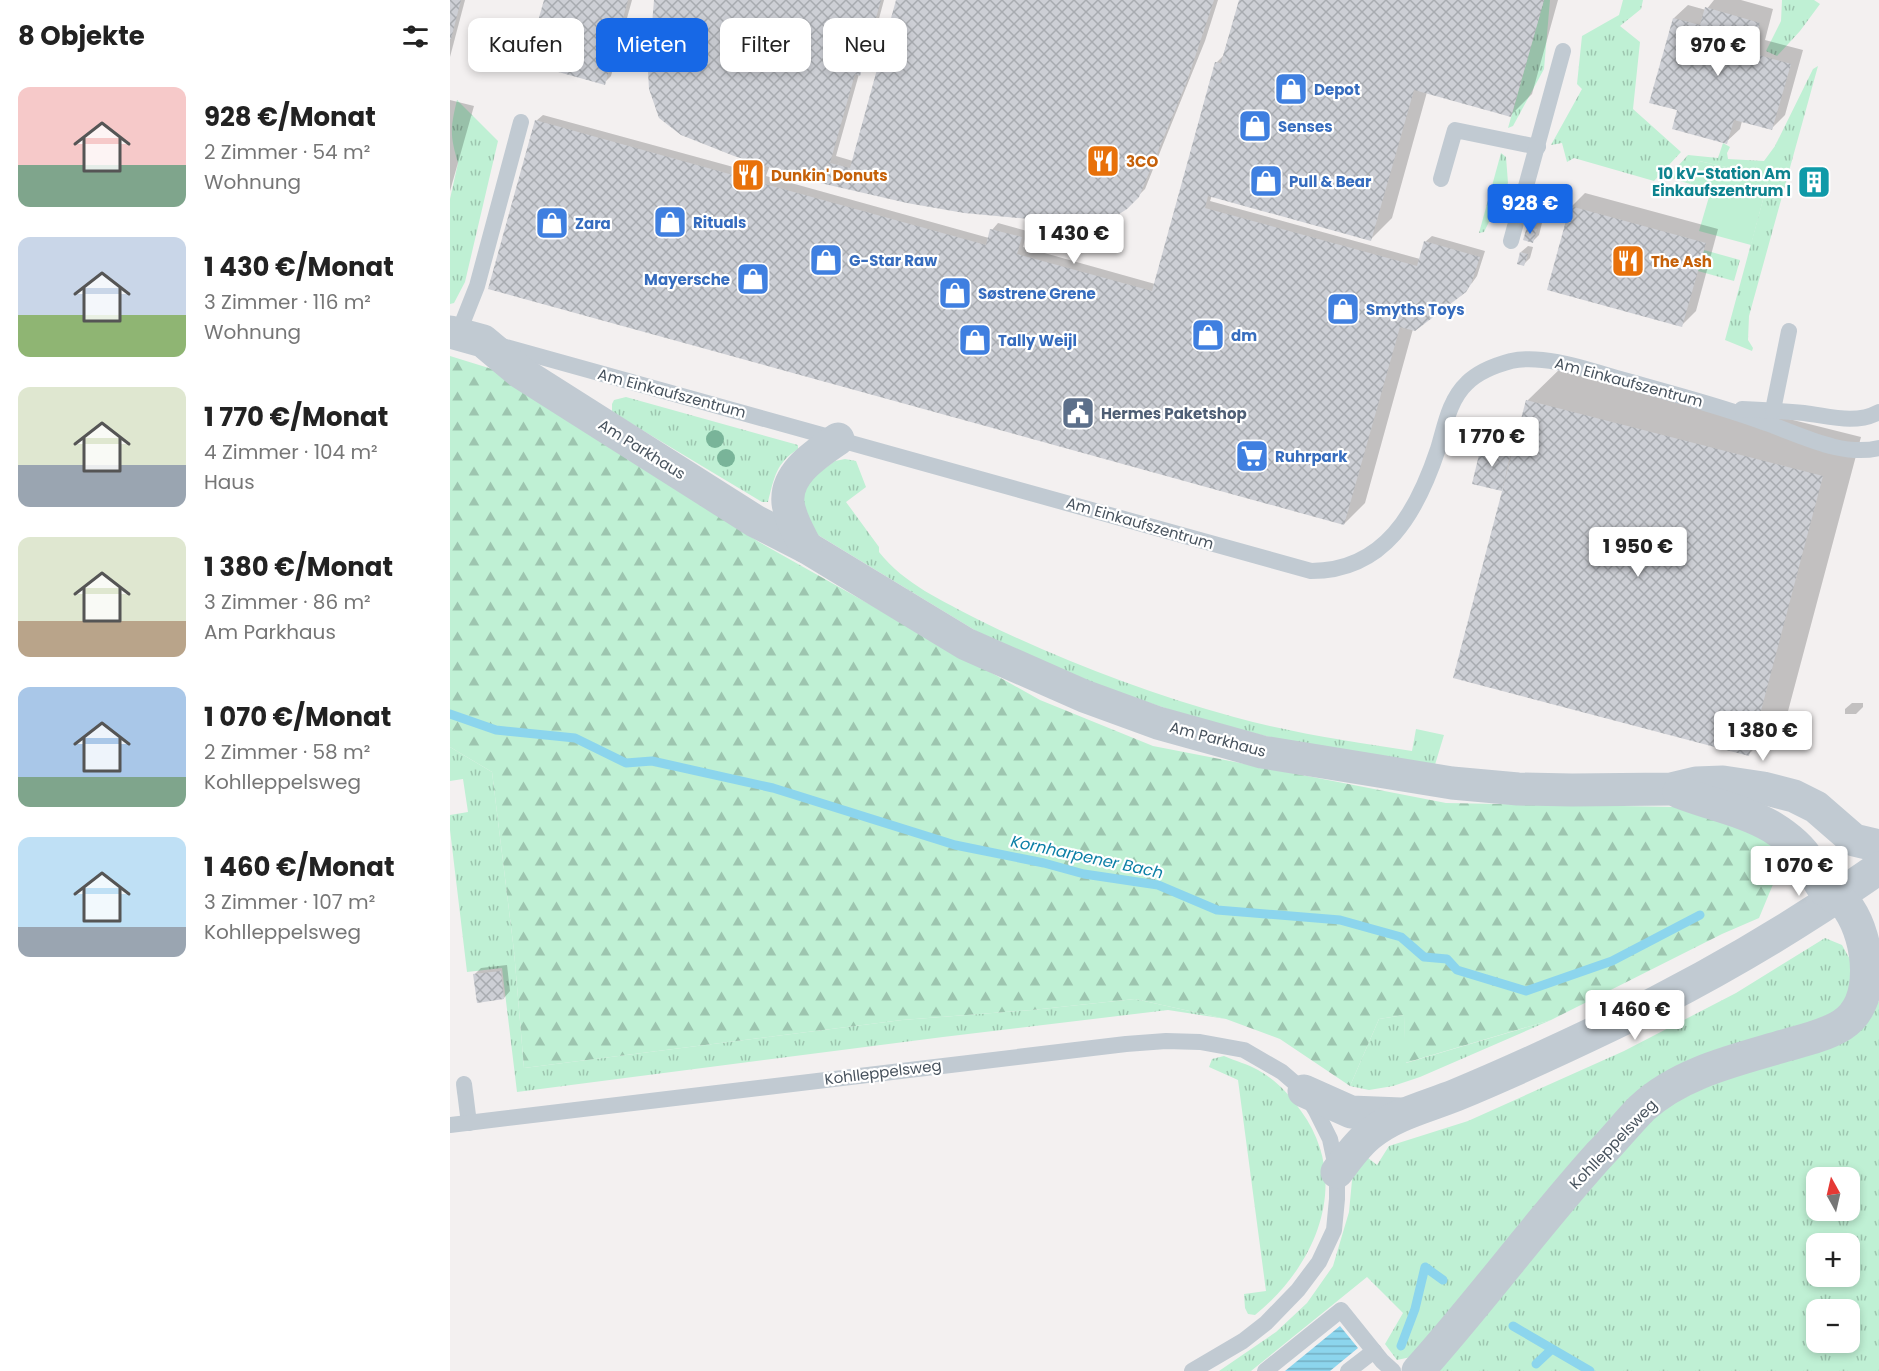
<!DOCTYPE html>
<html lang="de">
<head>
<meta charset="utf-8">
<style>
	:root { --surface:#fff; --page:#f6f6f6; --text:#222; --muted:#767676; --accent:#1768e6 }
	body { margin:0; font-family:Poppins,sans-serif; background:var(--page); color:var(--text); height:100vh; display:flex; flex-direction:column; font-size:22px; white-space:nowrap }
	* { box-sizing:border-box; margin:0 }
	p { font-size:20px; color:var(--muted) }
	.icon { flex:none; width:33px; height:33px; fill:none; stroke:currentColor; stroke-width:2; stroke-linecap:round; stroke-linejoin:round }
	.map { position:relative; flex:1; overflow:hidden }
	.drawer { display:flex; flex-direction:column; background:var(--surface); width:450px }
	.drawer>* { flex:none }
	.guide { position:absolute; left:18px; top:18px; width:570px; height:54px; display:flex; gap:12px }
	.needle { width:39px; rotate:352deg }
	.controls { position:absolute; left:1356px; top:1167px; display:grid; gap:12px }
	.controls a { display:grid; place-items:center; width:54px; height:54px; border-radius:12px; background:var(--surface); box-shadow:0 3px 9px #0003; font-size:30px }
	.price { position:absolute; translate:-50% -51px; padding:0 14px; border-radius:6px; background:#fff; color:#222; font-size:20px; line-height:39px; filter:drop-shadow(0 2px 3px #0008) }
	.price::after { content:''; position:absolute; left:50%; top:36px; width:18px; height:14px; margin-left:-9px; background:inherit; clip-path:polygon(0 0,100% 0,50% 100%) }
	.price.current { background:var(--accent); color:#fff }
	ul { padding:0; list-style:none }
	li { display:flex; align-items:center; gap:18px; height:150px; padding:0 18px }
	li span { display:grid; place-items:center; flex:none; width:168px; height:120px; border-radius:12px; color:#555 }
	li>.icon { margin-inline-start:auto }
	span .icon { width:72px; height:72px; fill:#fffc; stroke-width:1 }
	li b { font-size:26px }
	h2 { display:flex; justify-content:space-between; align-items:center; height:72px; padding:0 18px; font-size:26px }
	.pill { padding:0 21px; border-radius:12px; background:var(--surface); box-shadow:0 3px 9px #0003; font-size:21px; line-height:54px }
	.pill.current { background:var(--accent); color:#fff }
	main { display:flex; flex:1; min-height:0 }
	.map>svg:first-child { display:block }
	.grass { fill:url(#grass-tufts); fill-rule:evenodd }
	.forest { fill:url(#forest-firs) }
	.pitch { fill:#bff0d4 }
	.water { fill:url(#water-rules) }
	.shadow { fill:#0003 }
	.lines { fill:none; stroke-linecap:round; stroke-linejoin:round }
	.stream { stroke:#8cd5ed; stroke-width:9 }
	.building { fill:url(#building-cross-hatch) }
	.service { stroke:#c1cad2; stroke-width:16 }
	.minor { stroke:#c1cad2; stroke-width:33 }
	.tree { fill:#79b499 }
	.labels { text-anchor:middle; dominant-baseline:central; stroke-width:4.5; stroke-linejoin:round; paint-order:stroke }
	.shop-label { font-size:15px; font-weight:bold; fill:#366cbe; stroke:#fff; text-anchor:start }
	.food-label { font-size:15px; font-weight:bold; fill:#c56008; stroke:#fff; text-anchor:start }
	.culture-label { font-size:15px; font-weight:bold; fill:#0d838f; stroke:#fff; text-anchor:end }
	.street-label { font-size:15px; fill:#48535e; stroke:#fff }
	.service-label { font-size:15px; font-weight:bold; fill:#4e5e75; stroke:#fff; text-anchor:start }
	.water-label { font-size:16px; font-style:italic; fill:#0b7fa6; stroke:#fff }
</style>
</head>
<body>
<main>
<section class="drawer">
<h2>8 Objekte<svg class="icon" aria-label="filters" viewBox="0 0 24 24"><path d="M4 7h16M4 17h16"/><circle cx="9" cy="7" r="2"/><circle cx="15" cy="17" r="2"/></svg></h2>
<ul>
<li><span style="background:linear-gradient(#f6c9c9 65%,#7fa58c 0)"><svg class="icon" aria-label="home" viewBox="0 0 24 24"><path d="M3 11l9-7 9 7M6 9v11h12V9"/></svg></span><div><b>928 €/Monat</b><p>2 Zimmer · 54 m²</p><p>Wohnung</p></div></li>
<li><span style="background:linear-gradient(#c9d6e8 65%,#8fb573 0)"><svg class="icon" aria-label="home" viewBox="0 0 24 24"><path d="M3 11l9-7 9 7M6 9v11h12V9"/></svg></span><div><b>1 430 €/Monat</b><p>3 Zimmer · 116 m²</p><p>Wohnung</p></div></li>
<li><span style="background:linear-gradient(#dfe7d0 65%,#9aa5b1 0)"><svg class="icon" aria-label="home" viewBox="0 0 24 24"><path d="M3 11l9-7 9 7M6 9v11h12V9"/></svg></span><div><b>1 770 €/Monat</b><p>4 Zimmer · 104 m²</p><p>Haus</p></div></li>
<li><span style="background:linear-gradient(#dfe7d0 70%,#b9a48a 0)"><svg class="icon" aria-label="home" viewBox="0 0 24 24"><path d="M3 11l9-7 9 7M6 9v11h12V9"/></svg></span><div><b>1 380 €/Monat</b><p>3 Zimmer · 86 m²</p><p>Am Parkhaus</p></div></li>
<li><span style="background:linear-gradient(#a9c7e8 75%,#7fa58c 0)"><svg class="icon" aria-label="home" viewBox="0 0 24 24"><path d="M3 11l9-7 9 7M6 9v11h12V9"/></svg></span><div><b>1 070 €/Monat</b><p>2 Zimmer · 58 m²</p><p>Kohlleppelsweg</p></div></li>
<li><span style="background:linear-gradient(#bfe0f5 75%,#9aa5b1 0)"><svg class="icon" aria-label="home" viewBox="0 0 24 24"><path d="M3 11l9-7 9 7M6 9v11h12V9"/></svg></span><div><b>1 460 €/Monat</b><p>3 Zimmer · 107 m²</p><p>Kohlleppelsweg</p></div></li>
</ul>
</section>
<div class="map">
<svg width="1429" height="1371" viewBox="0 0 1429 1371">
	<defs>
		<pattern id="grass-tufts" width="24" height="20" patternUnits="userSpaceOnUse" patternTransform="scale(1.5)"><rect width="24" height="20" fill="#bff0d4"/><path d="M3 7l-1-3M5 7V3M7 7l1-3M15 17l-1-3M17 17v-4M19 17l1-3" fill="none" stroke="#9dc5af"/></pattern>
		<pattern id="forest-firs" width="22" height="20" patternUnits="userSpaceOnUse" patternTransform="scale(1.5)"><rect width="22" height="20" fill="#bff0d4"/><path d="M5 1l3.5 6h-7zM16 11l3.5 6h-7z" fill="#9dc5af"/></pattern>
		<pattern id="water-rules" width="6" height="5" patternUnits="userSpaceOnUse" patternTransform="scale(1.5)"><rect width="6" height="5" fill="#8cd5ed"/><path d="M0 2.5h6" fill="none" stroke="#74afc3"/></pattern>
		<pattern id="building-cross-hatch" width="8" height="8" patternUnits="userSpaceOnUse" patternTransform="scale(1.5)"><rect width="8" height="8" fill="#cdcfd5"/><path d="M0 0l8 8M0 8l8-8" fill="none" stroke="#a8abb0"/></pattern>
	</defs>
	<rect width="100%" height="100%" fill="#f3f0f0"/>
	<g class="grass">
		<path d="M 1094,0 L 1100,0 L 1094,69 L 1063,126 L 1058,128 Z"/>
		<path d="M 1173,0 L 1193,0 L 1191,9 L 1170,26 L 1190,42 L 1183,109 L 1231,152 L 1204,181 L 1124,158 L 1117,162 L 1112,143 L 1101,145 L 1132,89 L 1127,84 L 1132,36 L 1169,15 Z"/>
		<path d="M 1332,0 L 1364,0 L 1370,4 L 1350,31 L 1327,56 L 1316,51 L 1331,21 Z"/>
		<path d="M 1368,66 L 1299,316 L 1298,340 L 1303,348 L 1302,351 L 1275,340 L 1318,181 L 1317,176 L 1249,161 L 1240,184 L 1218,177 L 1238,155 L 1268,158 L 1273,143 L 1280,147 L 1277,153 L 1278,159 L 1314,161 L 1325,146 L 1363,69 Z"/>
		<path d="M 7,100 L 48,141 L 15,282 L 4,303 L 0,304 L 0,199 L 8,163 C 0,136 0,129 7,100 Z"/>
		<path d="M 1051,153 L 1056,157 L 1058,183 L 1034,232 L 1029,233 Z"/>
		<path d="M 1254,250 L 1290,260 L 1284,281 L 1248,271 Z"/>
		<path d="M 176,397 L 348,445 L 348,449 C 326,463 324,478 318,502 L 312,502 L 162,412 L 162,404 L 164,400 Z"/>
		<path d="M 395,459 L 406,461 L 416,487 L 396,502 L 429,547 L 429,552 C 454,584 493,601 529,620 C 610,660 696,693 784,717 C 842,733 903,742 962,751 L 966,729 L 994,735 L 984,768 L 871,749 L 757,722 L 655,688 L 541,640 L 368,535 L 352,507 L 356,482 L 385,461 Z"/>
		<path d="M 0,747 L 42,772 L 64,951 L 74,1068 L 452,1020 L 582,1010 L 685,999 L 776,1019 L 718,1010 L 493,1037 L 67,1092 L 52,968 L 17,972 L 0,830 L 0,815 L 18,812 L 13,779 L 0,781 Z"/>
		<path d="M 1375,938 L 1392,945 L 1402,963 L 1399,1001 L 1372,1021 L 1231,1065 L 961,1357 L 947,1360 L 935,1344 L 953,1313 L 917,1277 L 801,1371 L 769,1371 L 826,1332 L 857,1303 L 883,1266 L 899,1212 L 903,1170 L 913,1154 L 927,1165 L 939,1146 L 1018,1121 L 1174,1051 L 1286,993 Z"/>
		<path d="M 1429,1001 L 1429,1371 L 985,1371 L 1178,1142 L 1223,1100 L 1254,1086 L 1401,1038 ZM 1366,1178 L 1400,1178 L 1400,1210 L 1366,1210 ZM 1366,1244 L 1400,1244 L 1400,1276 L 1366,1276 ZM 1366,1310 L 1400,1310 L 1400,1342 L 1366,1342 Z"/>
		<path d="M 954,1015 L 956,1063 L 1101,1020 L 970,1077 L 943,1086 L 919,1090 L 900,1086 L 929,1019 Z"/>
		<path d="M 774,1056 C 785,1061 798,1064 808,1070 C 826,1080 839,1094 851,1111 C 902,1181 867,1265 805,1315 L 798,1314 L 795,1308 L 794,1294 L 816,1291 L 788,1080 L 759,1067 L 762,1059 Z"/>
	</g>
	<path class="forest" d="M 0,356 L 42,369 L 309,542 L 590,700 L 703,746 L 996,803 L 1227,807 L 1295,828 L 1318,841 L 1334,858 L 1309,918 L 1272,934 L 1101,1020 L 955,1063 L 954,1015 L 929,1019 L 900,1086 L 830,1039 L 776,1019 L 685,999 L 582,1010 L 452,1020 L 74,1068 L 64,951 L 42,772 L 0,747 Z"/>
	<path class="pitch" d="M 1249,161 L 1317,176 L 1318,181 L 1301,245 L 1249,231 L 1261,190 L 1240,184 Z"/>
	<path class="water" d="M 890,1326 L 908,1348 L 880,1371 L 835,1371 Z"/>
	<g class="shadow">
		<path d="M 0,0 L 15,0 L 0,57 Z"/>
		<path d="M 95,0 L 182,0 L 161,76 L 154,83 Z"/>
		<path d="M 206,0 L 434,0 L 416,67 L 409,74 L 386,156 L 403,161 L 448,0 L 768,0 L 755,41 L 695,189 L 676,208 L 320,165 L 316,176 L 539,238 L 542,230 L 548,223 L 577,231 L 573,247 L 705,284 L 766,63 L 773,56 L 790,0 L 1108,0 L 1082,94 L 1061,115 L 977,92 L 942,218 L 921,239 L 762,195 L 760,201 L 970,259 L 975,242 L 982,236 L 1035,251 L 1027,276 L 1022,283 L 963,329 L 915,503 L 894,524 L 86,121 L 93,115 L 287,168 L 288,162 L 293,158 Z"/>
		<path d="M 1264,0 L 1291,0 L 1323,9 L 1315,40 L 1353,50 L 1335,115 L 1321,129 L 1292,121 L 1290,129 L 1276,142 L 1229,109 L 1224,18 L 1238,5 L 1256,10 Z"/>
		<path d="M 0,100 L 24,106 L 0,191 Z"/>
		<path d="M 1371,169 L 1374,170 L 1371,180 L 1365,187 L 1361,186 L 1364,176 Z"/>
		<path d="M 1135,193 L 1268,229 L 1246,311 L 1232,325 L 1121,207 Z"/>
		<path d="M 1085,221 L 1092,223 L 1089,235 L 1083,241 L 1078,228 Z"/>
		<path d="M 1078,246 L 1083,247 L 1080,258 L 1074,264 L 1071,252 Z"/>
		<path d="M 1116,363 L 1411,437 L 1337,715 L 1299,754 L 1055,485 L 1051,489 L 1033,446 L 1046,433 L 1068,437 L 1077,401 Z"/>
		<path d="M 1402,703 L 1413,703 L 1413,707 L 1406,714 L 1395,714 L 1395,709 Z"/>
		<path d="M 57,965 L 60,991 L 54,998 L 25,974 L 31,968 Z"/>
	</g>
	<g class="lines">
		<g class="stream">
			<path d="M 0,714 L 46,730 L 125,738 L 176,763 L 202,761 L 323,788 L 505,845 L 594,863 L 634,874 L 708,885 L 767,910 L 890,920 L 951,937 L 974,957 L 997,959 L 1007,970 L 1076,991 L 1162,961 L 1250,915"/>
			<path d="M 1063,1326 L 1140,1371"/>
			<path d="M 951,1346 L 965,1309 L 975,1267 L 993,1280"/>
			<path d="M 1086,1364 L 1102,1349"/>
		</g>
	</g>
	<g class="building">
		<path d="M 0,0 L 11,0 L 1,39 L 0,39 Z"/>
		<path d="M 94,0 L 178,0 L 155,85 L 76,63 Z"/>
		<path d="M 204,0 L 431,0 L 410,76 L 405,74 L 380,163 L 400,168 L 446,0 L 764,0 L 737,81 L 689,197 L 677,209 L 663,218 L 646,223 L 612,222 L 514,213 L 457,203 L 366,182 L 284,156 L 231,135 L 209,118 L 199,89 L 198,72 Z"/>
		<path d="M 789,0 L 1094,0 L 1061,117 L 964,90 L 921,241 L 758,196 L 755,208 L 967,266 L 974,241 L 1030,257 L 1021,284 L 1016,292 L 965,331 L 950,327 L 894,525 L 38,289 L 85,120 L 283,175 L 287,161 L 315,170 L 311,183 L 536,245 L 540,229 L 572,237 L 567,254 L 702,291 L 765,62 L 771,63 Z"/>
		<path d="M 1255,7 L 1310,23 L 1302,53 L 1341,64 L 1322,130 L 1284,120 L 1277,144 L 1222,129 L 1227,110 L 1199,103 L 1223,18 L 1250,25 Z"/>
		<path d="M 1120,206 L 1256,243 L 1232,327 L 1097,290 Z"/>
		<path d="M 1077,227 L 1087,229 L 1083,243 L 1073,240 Z"/>
		<path d="M 1070,252 L 1078,254 L 1074,266 L 1067,264 Z"/>
		<path d="M 1076,400 L 1373,476 L 1299,756 L 1003,678 Z"/>
		<path d="M 1031,446 L 1061,452 L 1052,491 L 1022,484 Z"/>
		<path d="M 51,971 L 54,999 L 27,1003 L 23,974 Z"/>
	</g>
	<g class="lines">
		<g class="service">
			<path d="M 991,179 L 1005,130 L 1088,147"/>
			<path d="M 1061,241 L 1113,51"/>
			<path d="M 8,334 L 27,286 L 71,122"/>
			<path d="M 52,346 L 861,571 C 935,571 967,512 988,449 C 995,426 999,400 1017,383 C 1028,372 1046,365 1061,361 C 1097,353 1146,373 1181,382 C 1226,395 1271,406 1316,423 C 1351,435 1391,457 1429,448"/>
			<path d="M 1292,409 C 1313,410 1333,411 1354,413 C 1379,416 1405,425 1429,412"/>
			<path d="M 1323,410 L 1339,331"/>
			<path d="M 14,1084 L 19,1123"/>
			<path d="M 0,1125 L 676,1044 L 716,1041 L 750,1042 L 794,1050 L 832,1072 L 854,1091 L 866,1111 L 880,1139 L 887,1172 L 887,1199 L 884,1230 L 869,1262 L 848,1290 L 816,1323 L 793,1341 L 742,1371"/>
			<path d="M 815,1371 L 891,1310 L 932,1361 L 943,1371"/>
			<path d="M 898,1371 L 924,1351"/>
		</g>
		<g class="minor">
			<path d="M 0,332 L 33,341 L 70,372 L 305,521 L 356,547 L 516,644 L 634,696 L 708,723 L 812,752 L 1002,783 L 1068,789 L 1122,790 L 1221,789 L 1246,783 L 1273,782 L 1313,788 L 1344,796 L 1366,807 L 1404,840 L 1429,846"/>
			<path d="M 356,547 C 349,533 340,519 338,503 C 335,473 367,454 388,439"/>
			<path d="M 854,1091 L 901,1112 L 951,1114"/>
			<path d="M 887,1172 C 897,1159 907,1144 920,1134 C 945,1114 976,1107 1006,1095 C 1059,1073 1111,1049 1163,1024 C 1256,979 1345,927 1429,868"/>
			<path d="M 968,1371 C 1031,1301 1086,1225 1149,1155 C 1164,1140 1177,1123 1192,1108 C 1231,1072 1287,1060 1337,1045 C 1355,1040 1376,1035 1392,1025 C 1428,1002 1419,939 1399,909 C 1393,900 1381,897 1374,889 C 1367,881 1364,870 1359,861 C 1351,848 1335,835 1322,827 C 1293,810 1259,804 1229,792"/>
		</g>
	</g>
	<g class="tree">
		<circle cx="265" cy="439" r="9"/>
		<circle cx="276" cy="458" r="9"/>
	</g>
	<defs>
		<g id="shop-square" transform="scale(1.725)"><rect x="-9" y="-9" width="18" height="18" rx="4" fill="#3f7fe0" stroke="#fff"/><path d="M-5-2.5h2.3a2.7 3.5 0 0 1 5.4 0H5L5.5 6h-11ZM-1.5-2.5h3a1.5 2.3 0 0 0-3 0Z" fill="#fff"/></g>
		<g id="restaurant-square" transform="scale(1.725)"><rect x="-9" y="-9" width="18" height="18" rx="4" fill="#e8710a" stroke="#fff"/><path d="M-5-6h1v4h1v-4h1v4h1v-4h1v5L-1.5 .5V6h-2V.5L-5-1ZM5-6V6H3V1.5H1.5Q1.5-4 5-6Z" fill="#fff"/></g>
		<g id="building-square" transform="scale(1.725)"><rect x="-9" y="-9" width="18" height="18" rx="4" fill="#0f9aa8" stroke="#fff"/><path d="M-4-6H4V6H1V3H-1V6H-4ZM-2.5-4.3h1.7v1.8h-1.7ZM.8-4.3h1.7v1.8H.8ZM-2.5-1h1.7V.8h-1.7ZM.8-1h1.7V.8H.8Z" fill="#fff"/></g>
		<g id="civic-square" transform="scale(1.725)"><rect x="-9" y="-9" width="18" height="18" rx="4" fill="#5c6f8a" stroke="#fff"/><path d="M-.6-6.5H3V-4.5H.6V-3L4-1V1h2V6H-6V1h2V-1L-.6-3ZM-1.2 2.5V6h2.4V2.5Z" fill="#fff"/></g>
		<g id="supermarket-square" transform="scale(1.725)"><rect x="-9" y="-9" width="18" height="18" rx="4" fill="#3f7fe0" stroke="#fff"/><path d="M-6-5.5h2.5l.6 2H6L4.5 2H-2.5L-4.4-4H-6ZM-1.5 3.2a1.3 1.3 0 1 0 .1 0ZM3 3.2a1.3 1.3 0 1 0 .1 0Z" fill="#fff"/></g>
	</defs>
	<g fill-rule="evenodd">
		<use href="#shop-square" x="841" y="89"/>
		<use href="#shop-square" x="805" y="126"/>
		<use href="#restaurant-square" x="653" y="161"/>
		<use href="#restaurant-square" x="298" y="175"/>
		<use href="#shop-square" x="816" y="181"/>
		<use href="#building-square" x="1364" y="182"/>
		<use href="#shop-square" x="220" y="222"/>
		<use href="#shop-square" x="102" y="223"/>
		<use href="#shop-square" x="376" y="260"/>
		<use href="#restaurant-square" x="1178" y="261"/>
		<use href="#shop-square" x="303" y="279"/>
		<use href="#shop-square" x="505" y="293"/>
		<use href="#shop-square" x="893" y="309"/>
		<use href="#shop-square" x="758" y="335"/>
		<use href="#shop-square" x="525" y="340"/>
		<use href="#civic-square" x="628" y="413"/>
		<use href="#supermarket-square" x="802" y="456"/>
	</g>
	<g class="labels">
		<g class="shop-label">
			<text x="864" y="89">Depot</text>
			<text x="828" y="126">Senses</text>
			<text x="839" y="181">Pull &amp; Bear</text>
			<text x="243" y="222">Rituals</text>
			<text x="125" y="223">Zara</text>
			<text x="399" y="260">G-Star Raw</text>
			<text x="280" y="279" text-anchor="end">Mayersche</text>
			<text x="528" y="293">Søstrene Grene</text>
			<text x="916" y="309">Smyths Toys</text>
			<text x="781" y="335">dm</text>
			<text x="548" y="340">Tally Weijl</text>
			<text x="825" y="456">Ruhrpark</text>
		</g>
		<g class="food-label">
			<text x="676" y="161">3CO</text>
			<text x="321" y="175">Dunkin' Donuts</text>
			<text x="1201" y="261">The Ash</text>
		</g>
		<g class="culture-label">
			<text x="1341" y="173">10 kV-Station Am<tspan x="1341" dy="17">Einkaufszentrum I</tspan></text>
		</g>
		<g class="street-label">
			<text transform="translate(1179 382) rotate(15)">Am Einkaufszentrum</text>
			<text transform="translate(222 393) rotate(15)">Am Einkaufszentrum</text>
			<text transform="translate(192 449) rotate(32)">Am Parkhaus</text>
			<text transform="translate(690 523) rotate(16)">Am Einkaufszentrum</text>
			<text transform="translate(768 739) rotate(15)">Am Parkhaus</text>
			<text transform="translate(433 1072) rotate(-7)">Kohlleppelsweg</text>
			<text transform="translate(1163 1144) rotate(-46)">Kohlleppelsweg</text>
		</g>
		<g class="service-label">
			<text x="651" y="413">Hermes Paketshop</text>
		</g>
		<g class="water-label">
			<text transform="translate(637 857) rotate(12)">Kornharpener Bach</text>
		</g>
	</g>
</svg>
<div class="controls">
<a><svg class="needle" viewBox="-14 -14 28 28"><path d="M0-13l5 13h-10z" fill="#e53935"/><path d="M0 13l5-13h-10z" fill="#767676"/></svg></a>
<a>+</a>
<a>−</a>
</div>
<b class="price" style="left:1268px;top:77px">970 €</b>
<b class="price current" style="left:1080px;top:235px">928 €</b>
<b class="price" style="left:624px;top:265px">1 430 €</b>
<b class="price" style="left:1042px;top:468px">1 770 €</b>
<b class="price" style="left:1188px;top:578px">1 950 €</b>
<b class="price" style="left:1313px;top:762px">1 380 €</b>
<b class="price" style="left:1349px;top:897px">1 070 €</b>
<b class="price" style="left:1185px;top:1041px">1 460 €</b>
<div class="guide">
<a class="pill">Kaufen</a>
<a class="pill current">Mieten</a>
<a class="pill">Filter</a>
<a class="pill">Neu</a>
</div>
</div>
</main>
</body>
</html>
